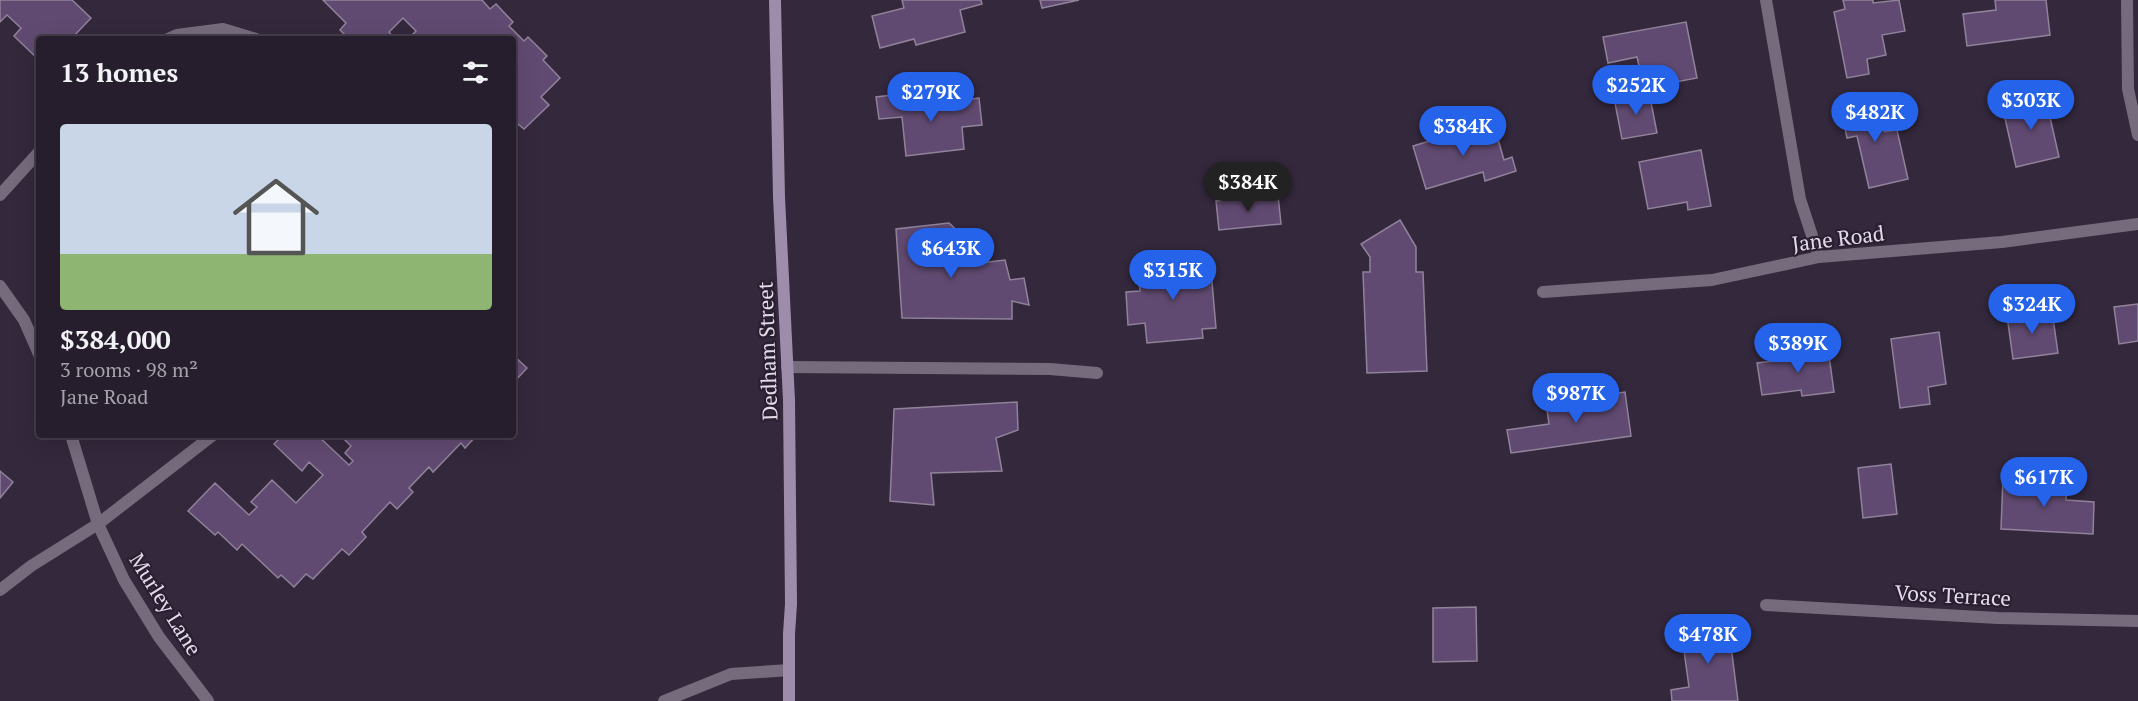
<!DOCTYPE html>
<html lang="en">
<head>
<meta charset="utf-8">
<style>
	:root { --surface:#271e2d; --page:#332b39; --text:#f1f3f6; --muted:#a4a2aa; --line:#433c49; --accent:#2563eb }
	body { margin:0; font-family:"PT Serif",serif; background:var(--page); color:var(--text); height:100vh; display:flex; flex-direction:column; font-size:22px; white-space:nowrap }
	* { box-sizing:border-box; margin:0 }
	p { font-size:20px; color:var(--muted) }
	.icon { flex:none; width:33px; height:33px; fill:none; stroke:currentColor; stroke-width:2; stroke-linecap:round; stroke-linejoin:round }
	.map { position:relative; flex:1; overflow:hidden }
	.sheet { position:absolute; left:36px; top:36px; width:480px; height:402px; display:flex; flex-direction:column; background:var(--surface); border-radius:6px; box-shadow:0 6px 24px #0002,0 0 0 2px var(--line) }
	.sheet>* { flex:none }
	.price { position:absolute; translate:-50% -51px; padding:0 14px; border-radius:21px; background:var(--accent); color:#fff; font-size:20px; line-height:39px; filter:drop-shadow(0 2px 3px #0008) }
	.price::after { content:''; position:absolute; left:50%; top:36px; width:18px; height:14px; margin-left:-9px; background:inherit; clip-path:polygon(0 0,100% 0,50% 100%) }
	.price.selected { background:#222; color:#fff }
	ul { padding:0; list-style:none }
	li { display:grid; align-content:center; gap:12px; height:318px; padding:0 24px }
	li span { display:grid; place-items:center; height:186px; border-radius:6px; color:#555 }
	li>.icon { margin-inline-start:auto }
	span .icon { width:108px; height:108px; fill:#fffc; stroke-width:1 }
	li b { font-size:26px }
	h2 { display:flex; justify-content:space-between; align-items:center; height:72px; padding:0 24px; font-size:26px }
	.map>svg:first-child { display:block }
	.building { fill:#614a71; stroke:#90829a; stroke-width:1.5 }
	.lines { fill:none; stroke-linecap:round; stroke-linejoin:round }
	.street { stroke:#766b7d; stroke-width:12 }
	.secondary { stroke:#9e8daa; stroke-width:12 }
	.labels { text-anchor:middle; dominant-baseline:central; stroke-width:4.5; stroke-linejoin:round; paint-order:stroke }
	.street-label { font-size:21px; fill:#e2dbe8; stroke:#2a1f32 }
</style>
</head>
<body>
<div class="map">
<svg width="2138" height="701" viewBox="0 0 2138 701">
	<rect width="100%" height="100%" fill="#34283c"/>
	<g class="building">
		<path d="M 0,0 L 72,0 L 91,18 L 71,39 L 39,39 L 39,60 L 14,36 L 21,28 L 7,15 L 0,22 Z"/>
		<path d="M 323,0 L 482,0 L 490,9 L 496,4 L 513,22 L 509,26 L 524,41 L 528,37 L 547,56 L 543,60 L 560,78 L 541,97 L 549,105 L 524,129 L 513,120 L 513,39 L 408,39 L 416,31 L 403,18 L 389,32 L 394,38 L 392,39 L 349,39 L 340,30 L 346,23 Z"/>
		<path d="M 902,0 L 981,0 L 982,4 L 960,10 L 965,32 L 916,45 L 914,39 L 880,48 L 872,16 L 904,8 Z"/>
		<path d="M 1040,0 L 1079,0 L 1042,8 Z"/>
		<path d="M 1843,0 L 1873,0 L 1873,3 L 1899,0 L 1905,31 L 1882,35 L 1886,55 L 1867,59 L 1869,74 L 1847,78 L 1834,12 L 1845,9 Z"/>
		<path d="M 1995,0 L 2046,0 L 2050,35 L 1967,46 L 1963,14 L 1996,10 Z"/>
		<path d="M 1686,22 L 1697,78 L 1644,88 L 1637,57 L 1608,63 L 1603,37 Z"/>
		<path d="M 1649,92 L 1657,133 L 1622,139 L 1614,98 Z"/>
		<path d="M 909,93 L 911,109 L 945,105 L 945,110 L 958,109 L 957,101 L 979,98 L 982,125 L 962,127 L 964,149 L 906,156 L 902,117 L 879,119 L 876,97 Z"/>
		<path d="M 2045,95 L 2059,157 L 2016,167 L 2002,105 Z"/>
		<path d="M 1876,97 L 1884,132 L 1897,130 L 1908,179 L 1869,188 L 1857,136 L 1847,138 L 1840,105 Z"/>
		<path d="M 1493,122 L 1504,160 L 1512,157 L 1516,171 L 1485,181 L 1483,172 L 1426,189 L 1413,146 Z"/>
		<path d="M 1701,150 L 1711,206 L 1688,210 L 1687,202 L 1648,209 L 1639,162 Z"/>
		<path d="M 1278,195 L 1281,224 L 1219,230 L 1216,201 Z"/>
		<path d="M 1400,220 L 1416,247 L 1416,272 L 1423,272 L 1427,371 L 1367,373 L 1363,272 L 1370,272 L 1370,257 L 1361,244 Z"/>
		<path d="M 949,223 L 963,236 L 953,266 L 1005,260 L 1010,280 L 1024,278 L 1029,305 L 1012,301 L 1012,319 L 902,318 L 896,229 Z"/>
		<path d="M 1210,259 L 1216,328 L 1202,329 L 1203,338 L 1147,343 L 1145,323 L 1128,325 L 1126,292 L 1140,291 L 1137,266 Z"/>
		<path d="M 2138,304 L 2138,341 L 2119,344 L 2114,307 Z"/>
		<path d="M 2052,311 L 2058,353 L 2013,359 L 2007,316 Z"/>
		<path d="M 1939,332 L 1946,384 L 1928,387 L 1930,404 L 1900,408 L 1891,339 Z"/>
		<path d="M 1828,348 L 1834,392 L 1802,396 L 1801,390 L 1762,395 L 1757,363 L 1798,358 L 1797,352 Z"/>
		<path d="M 513,355 L 527,368 L 513,383 Z"/>
		<path d="M 1625,392 L 1631,436 L 1511,453 L 1507,430 L 1549,424 L 1546,403 Z"/>
		<path d="M 1017,402 L 1018,430 L 996,438 L 1002,471 L 931,473 L 934,505 L 890,501 L 894,409 Z"/>
		<path d="M 283,435 L 317,435 L 349,465 L 353,461 L 345,453 L 351,446 L 340,435 L 477,435 L 465,448 L 461,443 L 433,472 L 429,467 L 409,488 L 413,492 L 397,509 L 390,502 L 362,532 L 366,537 L 349,555 L 342,549 L 313,579 L 306,574 L 294,587 L 281,575 L 278,578 L 242,544 L 237,550 L 218,532 L 215,535 L 188,511 L 215,483 L 249,515 L 257,507 L 251,502 L 272,480 L 296,503 L 323,475 L 309,462 L 302,471 L 274,444 Z"/>
		<path d="M 1891,464 L 1897,514 L 1863,518 L 1858,468 Z"/>
		<path d="M 0,471 L 13,482 L 0,498 Z"/>
		<path d="M 2003,478 L 2067,481 L 2066,500 L 2094,502 L 2093,534 L 2001,529 Z"/>
		<path d="M 1476,607 L 1477,661 L 1433,662 L 1433,608 Z"/>
		<path d="M 1728,622 L 1738,701 L 1672,701 L 1671,690 L 1689,687 L 1681,629 Z"/>
	</g>
	<g class="lines">
		<g class="street">
			<path d="M 1766,0 L 1800,199 L 1819,257"/>
			<path d="M 2127,0 L 2128,89 L 2138,135"/>
			<path d="M 168,39 L 177,35 L 223,29 L 256,39"/>
			<path d="M 0,195 L 39,152"/>
			<path d="M 0,286 L 24,320 L 39,354"/>
			<path d="M 1543,292 L 1712,280 L 1819,257 L 2002,242 L 2138,224"/>
			<path d="M 787,367 L 1050,369 L 1097,373"/>
			<path d="M 0,590 L 31,566 L 98,524 L 71,435"/>
			<path d="M 1766,605 L 1998,618 L 2138,621"/>
			<path d="M 208,701 L 159,637 L 124,580 L 98,524 L 213,435"/>
			<path d="M 664,701 L 731,674 L 789,670"/>
		</g>
		<path class="secondary" d="M 775,0 L 779,197 L 789,400 L 791,604 L 789,634 L 789,701"/>
	</g>
	<g class="labels">
		<g class="street-label">
			<text transform="translate(1838 238) rotate(-7)">Jane Road</text>
			<text transform="translate(767 351) rotate(-92)">Dedham Street</text>
			<text transform="translate(1953 595) rotate(3)">Voss Terrace</text>
			<text transform="translate(166 604) rotate(58)">Murley Lane</text>
		</g>
	</g>
</svg>
<b class="price" style="left:1636px;top:116px">$252K</b>
<b class="price" style="left:931px;top:123px">$279K</b>
<b class="price" style="left:2031px;top:131px">$303K</b>
<b class="price" style="left:1875px;top:143px">$482K</b>
<b class="price" style="left:1463px;top:157px">$384K</b>
<b class="price selected" style="left:1248px;top:213px">$384K</b>
<b class="price" style="left:951px;top:279px">$643K</b>
<b class="price" style="left:1173px;top:301px">$315K</b>
<b class="price" style="left:2032px;top:335px">$324K</b>
<b class="price" style="left:1798px;top:374px">$389K</b>
<b class="price" style="left:1576px;top:424px">$987K</b>
<b class="price" style="left:2044px;top:508px">$617K</b>
<b class="price" style="left:1708px;top:665px">$478K</b>
<section class="sheet">
<h2>13 homes<svg class="icon" aria-label="filters" viewBox="0 0 24 24"><path d="M4 7h16M4 17h16"/><circle cx="9" cy="7" r="2"/><circle cx="15" cy="17" r="2"/></svg></h2>
<ul>
<li><span style="background:linear-gradient(#c9d6e8 70%,#8fb573 0)"><svg class="icon" aria-label="home" viewBox="0 0 24 24"><path d="M3 11l9-7 9 7M6 9v11h12V9"/></svg></span><div><b>$384,000</b><p>3 rooms · 98 m²</p><p>Jane Road</p></div></li>
</ul>
</section>
</div>
</body>
</html>
